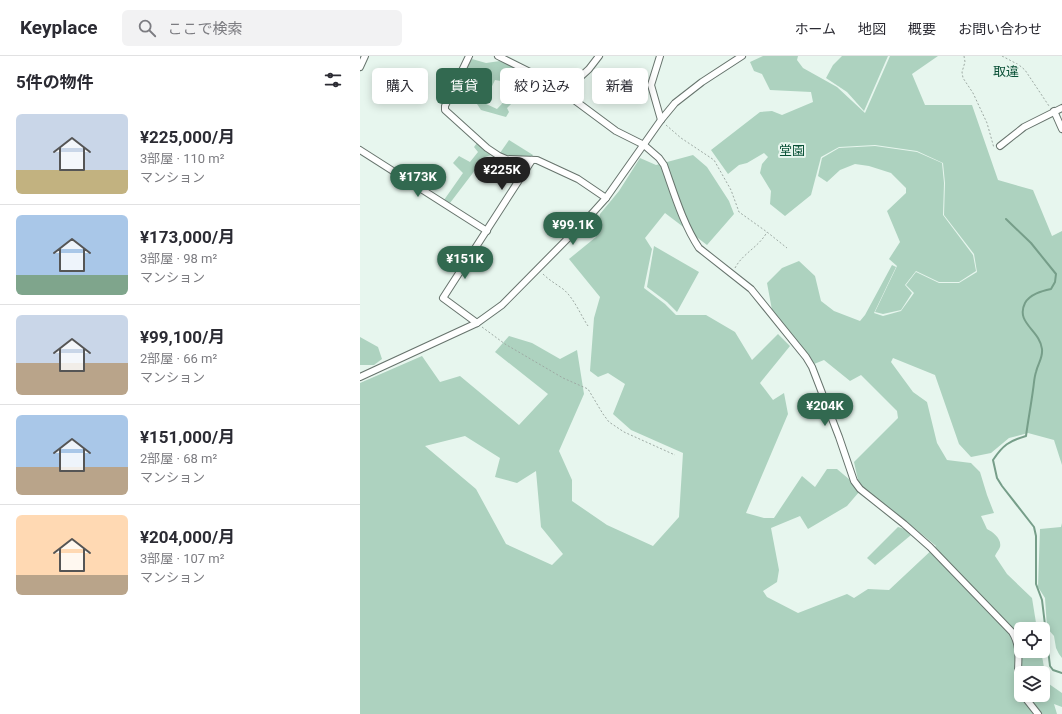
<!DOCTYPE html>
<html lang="ja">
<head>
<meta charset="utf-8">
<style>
	:root { --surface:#fff; --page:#f2f2f3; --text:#2b2b33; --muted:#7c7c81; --line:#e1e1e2; --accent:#326950 }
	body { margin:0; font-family:Roboto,"Noto Sans JP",sans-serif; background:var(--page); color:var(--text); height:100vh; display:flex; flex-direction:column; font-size:15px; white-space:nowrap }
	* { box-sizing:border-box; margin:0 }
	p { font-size:13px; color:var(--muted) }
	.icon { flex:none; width:22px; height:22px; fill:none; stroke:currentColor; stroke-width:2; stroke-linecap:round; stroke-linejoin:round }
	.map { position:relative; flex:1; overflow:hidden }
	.side { display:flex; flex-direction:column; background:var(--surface); width:360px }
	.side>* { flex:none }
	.banner { position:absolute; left:12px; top:12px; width:380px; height:36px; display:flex; gap:8px }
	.tools { position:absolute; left:654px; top:566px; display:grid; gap:8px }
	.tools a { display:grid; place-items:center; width:36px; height:36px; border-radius:6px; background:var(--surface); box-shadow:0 2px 10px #0003; font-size:20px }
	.price { position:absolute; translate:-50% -34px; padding:0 9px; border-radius:14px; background:var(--accent); color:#fff; font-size:13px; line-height:26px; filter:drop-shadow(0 1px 2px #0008) }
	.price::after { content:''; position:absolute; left:50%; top:24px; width:12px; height:9px; margin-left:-6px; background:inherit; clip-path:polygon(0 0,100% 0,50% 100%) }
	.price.on { background:#222; color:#fff }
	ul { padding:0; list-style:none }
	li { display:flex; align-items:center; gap:12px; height:100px; padding:0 16px }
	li+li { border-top:1px solid var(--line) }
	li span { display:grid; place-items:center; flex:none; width:112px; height:80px; border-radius:6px; color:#555 }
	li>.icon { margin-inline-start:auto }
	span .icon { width:48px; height:48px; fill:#fffc; stroke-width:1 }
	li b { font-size:17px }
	h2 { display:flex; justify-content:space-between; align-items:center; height:48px; padding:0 16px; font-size:17px }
	.chip { padding:0 14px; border-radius:6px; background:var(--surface); box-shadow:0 2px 10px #0003; font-size:14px; line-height:36px }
	.chip.on { background:var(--accent); color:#fff }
	header { display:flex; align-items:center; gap:24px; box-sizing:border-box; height:56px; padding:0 20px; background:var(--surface); border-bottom:1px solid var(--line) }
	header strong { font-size:19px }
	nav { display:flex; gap:22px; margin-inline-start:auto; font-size:14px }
	.search { width:280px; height:36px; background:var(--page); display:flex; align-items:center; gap:10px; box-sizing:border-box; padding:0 14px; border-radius:6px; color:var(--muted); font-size:15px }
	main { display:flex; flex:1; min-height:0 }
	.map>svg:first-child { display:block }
	.green { fill:#add2bf; fill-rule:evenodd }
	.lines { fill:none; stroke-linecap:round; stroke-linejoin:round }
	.stream { stroke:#769e89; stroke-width:2 }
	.minor-casing { stroke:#67746d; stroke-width:8 }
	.path { stroke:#9eaaa4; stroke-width:1; stroke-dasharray:2 2; stroke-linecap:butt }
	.minor { stroke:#fff; stroke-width:6 }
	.labels { text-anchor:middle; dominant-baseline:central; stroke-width:4; stroke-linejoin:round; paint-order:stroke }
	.quarter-label { font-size:13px; fill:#095036; stroke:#e7f6ee }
</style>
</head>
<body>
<header>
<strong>Keyplace</strong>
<div class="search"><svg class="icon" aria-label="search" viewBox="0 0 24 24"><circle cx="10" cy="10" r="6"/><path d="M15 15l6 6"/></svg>ここで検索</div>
<nav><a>ホーム</a><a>地図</a><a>概要</a><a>お問い合わせ</a></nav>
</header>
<main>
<section class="side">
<h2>5件の物件<svg class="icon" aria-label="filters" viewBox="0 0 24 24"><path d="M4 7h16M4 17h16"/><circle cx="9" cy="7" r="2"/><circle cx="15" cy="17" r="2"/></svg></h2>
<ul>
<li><span style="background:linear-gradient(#c9d6e8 70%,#c2b280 0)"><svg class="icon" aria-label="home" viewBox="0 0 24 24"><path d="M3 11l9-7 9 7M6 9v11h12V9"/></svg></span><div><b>¥225,000/月</b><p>3部屋 · 110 m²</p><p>マンション</p></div></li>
<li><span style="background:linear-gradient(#a9c7e8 75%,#7fa58c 0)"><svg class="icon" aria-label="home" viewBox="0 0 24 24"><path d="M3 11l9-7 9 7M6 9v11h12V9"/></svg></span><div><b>¥173,000/月</b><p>3部屋 · 98 m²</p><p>マンション</p></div></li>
<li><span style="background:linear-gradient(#c9d6e8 60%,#b9a48a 0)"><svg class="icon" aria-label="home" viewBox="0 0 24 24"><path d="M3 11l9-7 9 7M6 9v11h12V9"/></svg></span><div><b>¥99,100/月</b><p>2部屋 · 66 m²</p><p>マンション</p></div></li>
<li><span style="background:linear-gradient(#a9c7e8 65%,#b9a48a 0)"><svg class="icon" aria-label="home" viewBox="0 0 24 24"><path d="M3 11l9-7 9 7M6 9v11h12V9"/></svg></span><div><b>¥151,000/月</b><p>2部屋 · 68 m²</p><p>マンション</p></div></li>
<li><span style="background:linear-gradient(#ffd9b3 75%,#b9a48a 0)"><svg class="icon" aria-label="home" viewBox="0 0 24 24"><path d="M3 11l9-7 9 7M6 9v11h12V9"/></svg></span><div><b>¥204,000/月</b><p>3部屋 · 107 m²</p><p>マンション</p></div></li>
</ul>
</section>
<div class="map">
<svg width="702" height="658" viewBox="0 0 702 658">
	<rect width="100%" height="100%" fill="#e7f6ee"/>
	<g class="green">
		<path d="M 403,0 L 438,0 L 437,4 L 443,12 L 477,31 L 505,57 L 530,0 L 578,0 L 552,18 L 565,49 L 612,49 L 638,124 L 673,134 L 692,180 L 702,175 L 702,409 L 694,384 L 668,377 L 649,382 L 631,397 L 611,401 L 599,388 L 575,319 L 533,302 L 531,306 L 553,336 L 567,346 L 577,387 L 587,404 L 611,407 L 620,416 L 627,439 L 634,457 L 621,460 L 627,473 C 633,476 642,483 640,491 C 639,494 636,497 635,500 L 647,518 L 672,542 L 677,573 L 661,573 L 661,595 L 681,595 L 686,622 L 689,628 L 702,637 L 702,651 L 694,648 L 697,658 L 0,658 L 0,327 L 62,300 L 80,326 L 100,320 L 159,369 L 188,338 L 135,296 L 149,280 L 172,287 L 200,303 L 217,294 L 224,338 L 199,395 L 212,424 L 212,445 L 247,469 L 293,490 L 319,461 L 323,397 L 271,374 L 253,358 L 265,328 L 248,317 L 238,321 L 230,315 L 234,262 L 240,241 L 209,203 L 236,181 L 240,158 L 259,135 L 280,102 L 296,109 L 333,99 L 347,111 L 369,145 L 374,158 L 347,189 L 305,157 L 285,182 L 292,193 L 284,232 L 305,248 L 316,259 L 346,259 L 375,276 L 392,304 L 418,278 L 430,290 L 400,327 L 413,344 L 424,337 L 428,358 L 386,457 L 404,462 L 414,462 L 442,420 L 455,431 L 467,413 L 477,413 L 490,424 L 499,436 L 487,450 L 448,473 L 440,460 L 411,472 L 419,514 L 417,526 L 403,535 L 407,541 L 438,557 L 487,538 L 494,542 L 508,533 L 529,534 L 576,490 L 541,461 L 505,434 L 498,424 L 494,406 L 538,362 L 537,355 L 501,319 L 490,325 L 464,304 L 454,308 L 412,254 L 407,227 L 422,212 L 439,205 L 455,220 L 461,245 L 474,255 L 500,265 L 505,259 L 532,209 L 536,211 L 514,257 L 523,260 L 541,255 L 554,237 L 546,229 L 556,216 L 579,227 L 599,227 L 617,216 L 614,198 L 584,159 L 585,127 L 583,107 L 557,95 L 515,89 L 479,91 L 461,101 L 451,139 L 425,160 L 410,148 L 411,135 L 400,117 L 402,108 L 408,101 L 404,97 L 387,107 L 379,109 L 368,118 L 351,94 L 400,56 L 412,55 L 422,59 L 453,46 L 451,36 L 410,34 L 402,18 L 394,15 L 390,6 ZM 105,380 L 140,402 L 135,421 L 157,427 L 176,415 L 181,471 L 203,498 L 192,509 L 146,488 L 116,433 L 65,390 ZM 661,617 L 683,617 L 683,639 L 661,639 Z"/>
		<path d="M 482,0 L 528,0 L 504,55 L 487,36 L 466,22 L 473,9 Z"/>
		<path d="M 112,3 L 126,7 L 140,5 L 176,21 L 181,25 C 179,31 173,38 167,40 L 161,38 L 147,52 L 149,56 L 146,61 L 121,54 L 111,39 L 108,26 L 103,18 ZM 135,24 L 147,26 L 155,34 L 137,53 L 124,47 Z"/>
		<path d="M 149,84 L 173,99 L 171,102 L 147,100 L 140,97 Z"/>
		<path d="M 117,87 L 131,99 L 125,101 L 90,147 L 84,144 L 103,117 L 93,107 L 99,100 L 110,106 L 118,96 L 114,91 Z"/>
		<path d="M 515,90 L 557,96 L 582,107 L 584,127 L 583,159 L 613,199 L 616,215 L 599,226 L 579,226 L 556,215 L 545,229 L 552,237 L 541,254 L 523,258 L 515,256 L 537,210 L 529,203 L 540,186 L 527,155 L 546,137 L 546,132 L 531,117 L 509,110 L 495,108 L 480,114 L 467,126 L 458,120 L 462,102 L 479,92 Z"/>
		<path d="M 294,190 L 339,216 L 317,256 L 307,246 L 287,231 Z"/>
		<path d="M 0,281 L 18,291 L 22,303 L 14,309 L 0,309 Z"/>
		<path d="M 702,467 L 702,602 L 699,598 L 696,592 L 694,580 L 687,572 L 685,542 L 678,531 L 680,473 L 701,471 Z"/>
		<path d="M 538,471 L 545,473 L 551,479 L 515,509 L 507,502 Z"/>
	</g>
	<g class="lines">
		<path class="stream" d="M 646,163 L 671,187 L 696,218 L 695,226 L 691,233 C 682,235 670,238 665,247 C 655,267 680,274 682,293 C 683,302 678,307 676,316 C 674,322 674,328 673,334 C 671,349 668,365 666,380 C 649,385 643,389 633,404 L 637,422 L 642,430 L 674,471 L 676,480 L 676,528 L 682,544 L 690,610 L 693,614 L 702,617"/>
		<g class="minor-casing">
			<g id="minor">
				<path d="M 109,0 L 85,50 L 85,54 L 127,92 L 139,100 L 146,103 L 177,104 L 218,123 L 246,142"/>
				<path d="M 138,0 L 190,26 L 256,75 L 284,89 L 299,102 L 304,109 C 314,137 323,168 339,192 L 391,233 L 446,301 L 452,311 L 479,381 L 494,425 L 500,433 L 544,468 L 570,491 L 652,576 C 665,597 653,614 661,635"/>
				<path d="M 300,0 L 291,29 L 301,64"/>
				<path d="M 0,11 L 5,0"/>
				<path d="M 204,36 L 229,13 L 239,0"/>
				<path d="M 694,55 L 702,73"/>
				<path d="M 640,90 L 664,71 L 702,52"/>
				<path d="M 0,94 L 127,175"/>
				<path d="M 117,267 L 83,242 L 172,104"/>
				<path d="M 0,321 L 117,267 L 142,249 L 228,162 L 246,142 L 301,64 L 315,47 L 342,26 L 382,0"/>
				<path d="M 663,639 L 678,658"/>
			</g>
		</g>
		<g class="path">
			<path d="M 604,0 L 605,6 L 602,16 L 603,22 L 613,37 L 627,67 L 634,92"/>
			<path d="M 642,0 L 659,9 L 665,14 L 689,50"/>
			<path d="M 306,69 L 321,82 L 354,104 L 371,134 L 379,156 L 407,176 L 427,192"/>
			<path d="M 375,212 C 383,197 399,191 407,176"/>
			<path d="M 183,218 C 189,224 196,228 203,233 C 214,242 220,258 228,270"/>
			<path d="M 122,271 L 145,288 L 203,322 L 228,333 L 243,358 L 249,366 L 264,376 L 315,399"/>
		</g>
		<use href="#minor" class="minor"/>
	</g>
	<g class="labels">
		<g class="quarter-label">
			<text x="646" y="15">取違</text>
			<text x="432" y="94">堂園</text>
		</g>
	</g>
</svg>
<div class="tools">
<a><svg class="icon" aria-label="locate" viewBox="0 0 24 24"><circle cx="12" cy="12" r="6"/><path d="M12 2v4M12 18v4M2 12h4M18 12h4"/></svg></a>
<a><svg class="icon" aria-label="layers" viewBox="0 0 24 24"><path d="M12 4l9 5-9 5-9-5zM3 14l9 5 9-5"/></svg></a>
</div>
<b class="price on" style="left:142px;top:135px">¥225K</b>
<b class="price" style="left:58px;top:142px">¥173K</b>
<b class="price" style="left:213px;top:190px">¥99.1K</b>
<b class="price" style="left:105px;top:224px">¥151K</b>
<b class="price" style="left:465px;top:371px">¥204K</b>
<div class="banner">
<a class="chip">購入</a>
<a class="chip on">賃貸</a>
<a class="chip">絞り込み</a>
<a class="chip">新着</a>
</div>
</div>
</main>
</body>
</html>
